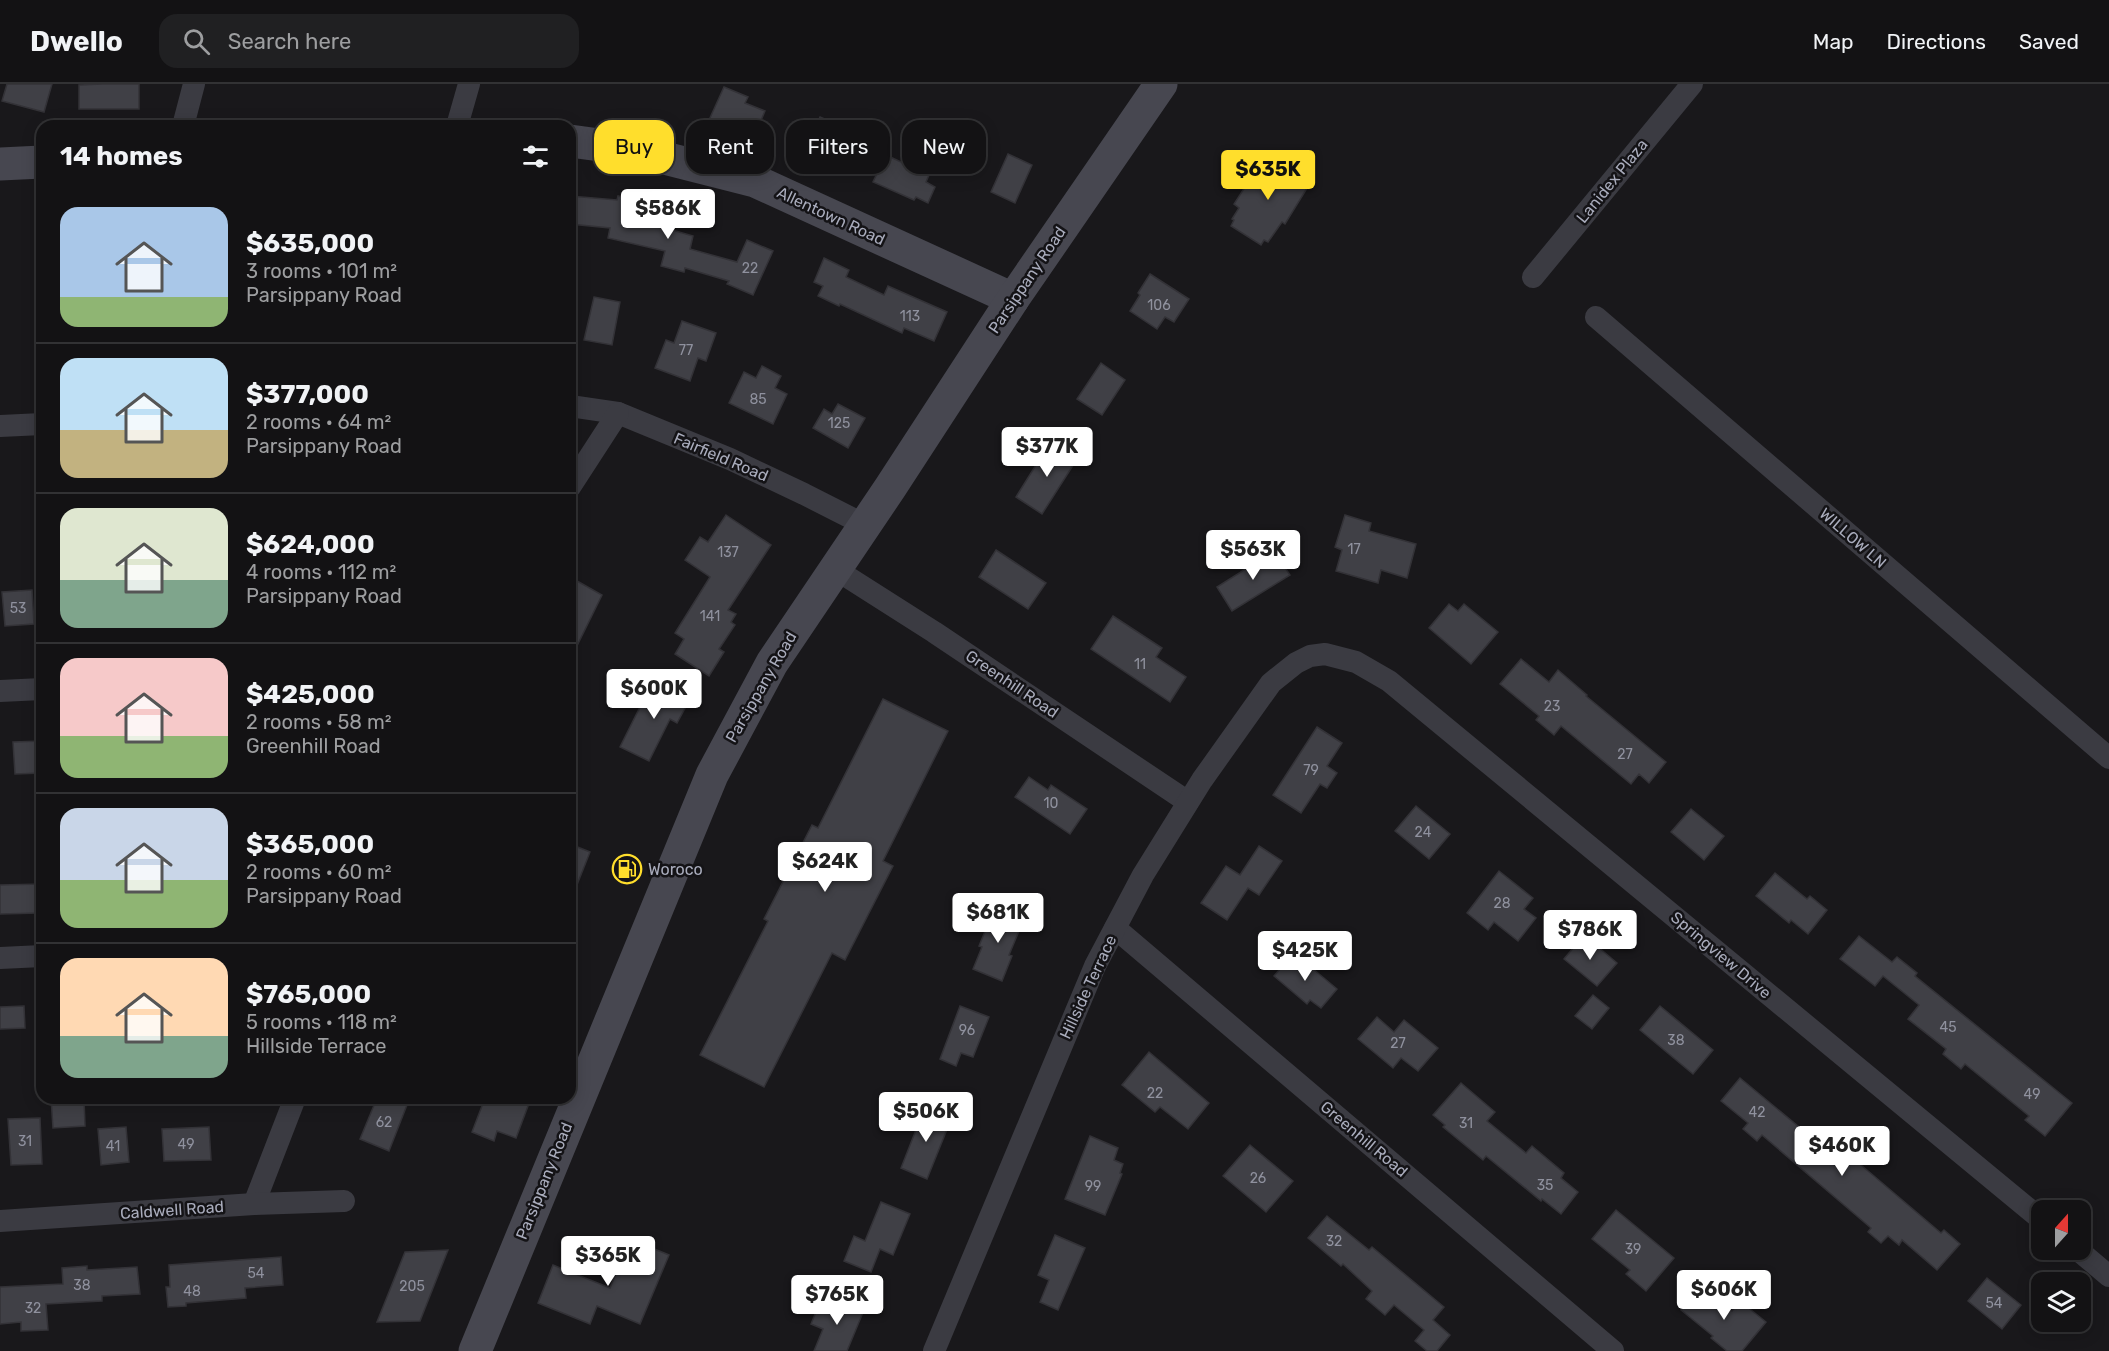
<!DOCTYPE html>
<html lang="en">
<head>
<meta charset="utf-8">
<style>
	:root { --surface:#131214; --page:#202022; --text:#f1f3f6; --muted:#9d9ea0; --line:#323234; --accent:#ffde2c }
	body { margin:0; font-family:Rubik,sans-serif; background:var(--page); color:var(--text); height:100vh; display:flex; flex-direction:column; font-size:22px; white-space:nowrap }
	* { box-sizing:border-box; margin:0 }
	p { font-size:20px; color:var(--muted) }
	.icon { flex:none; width:33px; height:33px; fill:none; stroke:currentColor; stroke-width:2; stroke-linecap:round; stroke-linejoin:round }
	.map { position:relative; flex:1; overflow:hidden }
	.details { position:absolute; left:36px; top:36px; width:540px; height:984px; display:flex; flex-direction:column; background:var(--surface); border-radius:18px; box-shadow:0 3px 15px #0003,0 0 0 2px var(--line) }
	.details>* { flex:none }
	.top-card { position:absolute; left:594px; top:36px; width:570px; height:54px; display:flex; gap:12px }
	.needle { width:39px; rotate:21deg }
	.controls { position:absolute; left:2031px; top:1116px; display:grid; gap:12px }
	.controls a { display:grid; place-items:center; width:60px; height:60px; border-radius:12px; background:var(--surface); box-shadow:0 3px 15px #0003,0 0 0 2px var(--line); font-size:30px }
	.price { position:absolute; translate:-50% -51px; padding:0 14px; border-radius:6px; background:#fff; color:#222; font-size:20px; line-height:39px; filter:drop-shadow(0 2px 3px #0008) }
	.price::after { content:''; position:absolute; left:50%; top:36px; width:18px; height:14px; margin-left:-9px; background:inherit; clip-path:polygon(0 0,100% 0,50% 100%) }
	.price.current { background:var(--accent); color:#111 }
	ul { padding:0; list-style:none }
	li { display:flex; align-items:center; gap:18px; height:150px; padding:0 24px }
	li+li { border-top:2px solid var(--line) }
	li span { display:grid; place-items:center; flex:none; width:168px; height:120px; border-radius:18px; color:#555 }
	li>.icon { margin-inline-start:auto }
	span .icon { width:72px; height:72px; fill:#fffc; stroke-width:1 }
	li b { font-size:26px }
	h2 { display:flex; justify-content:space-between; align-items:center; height:72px; padding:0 24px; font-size:26px }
	.tag { padding:0 21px; border-radius:18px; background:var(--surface); box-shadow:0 3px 15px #0003,0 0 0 2px var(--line); font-size:21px; line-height:54px }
	.tag.current { background:var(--accent); color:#111 }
	header { display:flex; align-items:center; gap:36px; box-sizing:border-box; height:84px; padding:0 30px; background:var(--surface); border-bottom:2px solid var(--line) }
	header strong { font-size:28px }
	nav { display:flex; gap:33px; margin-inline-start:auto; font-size:21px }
	.search { width:420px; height:54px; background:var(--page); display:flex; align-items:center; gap:15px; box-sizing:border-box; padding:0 21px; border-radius:18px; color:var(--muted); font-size:22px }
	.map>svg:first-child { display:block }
	.building { fill:#404046; stroke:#333237; stroke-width:1.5 }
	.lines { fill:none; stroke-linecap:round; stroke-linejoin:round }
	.street { stroke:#3b3b42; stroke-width:22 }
	.secondary { stroke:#474750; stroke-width:33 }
	.labels { text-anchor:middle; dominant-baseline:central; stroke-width:5; stroke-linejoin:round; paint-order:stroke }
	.number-label { font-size:14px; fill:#8f919e }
	.street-label { font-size:16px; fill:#a9acbc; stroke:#141316 }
	.poi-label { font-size:16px; fill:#a9acbc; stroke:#141316; text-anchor:start }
</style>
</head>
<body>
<header>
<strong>Dwello</strong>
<div class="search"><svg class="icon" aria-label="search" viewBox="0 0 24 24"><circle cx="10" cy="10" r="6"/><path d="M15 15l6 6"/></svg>Search here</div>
<nav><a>Map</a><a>Directions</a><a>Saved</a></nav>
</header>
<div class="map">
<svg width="2109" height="1267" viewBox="0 0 2109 1267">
	<rect width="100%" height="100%" fill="#19181b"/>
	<g class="building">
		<path d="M 7,0 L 52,0 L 44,28 L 2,17 Z"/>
		<path d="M 102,0 L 139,0 L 139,25 L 79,25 L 79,1 Z"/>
		<path d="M 724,3 L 748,13 L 745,19 L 765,27 L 753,55 L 709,36 Z"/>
		<path d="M 820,33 L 858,50 L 849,70 L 811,53 Z"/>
		<path d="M 1008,70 L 1032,81 L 1015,119 L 991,108 Z"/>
		<path d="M 886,71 L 929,91 L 926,98 L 935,103 L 928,119 L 916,113 L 914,116 L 873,98 Z"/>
		<path d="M 1274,74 L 1306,94 L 1304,97 L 1309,101 L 1285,140 L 1282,138 L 1268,158 L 1264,156 L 1261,161 L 1231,142 L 1234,136 L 1232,135 L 1239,124 L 1234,120 L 1256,86 L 1263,90 Z"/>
		<path d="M 570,112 L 617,116 L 618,112 L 660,122 L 655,141 L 693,152 L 690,165 L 737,178 L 747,156 L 773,167 L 753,211 L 727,200 L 729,197 L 685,184 L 684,188 L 661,182 L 665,167 L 608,154 L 610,144 L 570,140 Z"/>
		<path d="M 824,174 L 849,186 L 846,193 L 884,211 L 888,202 L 947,228 L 934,257 L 904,244 L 902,249 L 840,220 L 839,222 L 818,212 L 823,202 L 814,198 Z"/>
		<path d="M 1150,190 L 1189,215 L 1174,238 L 1165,233 L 1157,245 L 1130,227 L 1140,211 L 1138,209 Z"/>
		<path d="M 594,213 L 620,218 L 612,261 L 584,256 Z"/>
		<path d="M 682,237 L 716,249 L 706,277 L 698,274 L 690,297 L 655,284 L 666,256 L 674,259 Z"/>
		<path d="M 1101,279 L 1125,296 L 1102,331 L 1077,315 Z"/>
		<path d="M 762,282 L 781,292 L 775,304 L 787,310 L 773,340 L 729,319 L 744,288 L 756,294 Z"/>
		<path d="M 838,320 L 865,334 L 848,364 L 813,344 L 824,325 L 832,330 Z"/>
		<path d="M 1057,357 L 1079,372 L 1042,430 L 1016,413 L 1039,376 L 1043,379 Z"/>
		<path d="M 726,431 L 771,461 L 728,526 L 736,530 L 731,538 L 735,541 L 719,565 L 724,568 L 709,592 L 675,570 L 684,555 L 675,549 L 710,493 L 685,476 L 700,453 L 708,458 Z"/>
		<path d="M 1345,431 L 1371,439 L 1369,447 L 1416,460 L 1407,494 L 1381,486 L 1378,499 L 1336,487 L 1342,466 L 1335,463 Z"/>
		<path d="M 996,466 L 1046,499 L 1028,525 L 979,493 Z"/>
		<path d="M 1274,467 L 1290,491 L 1232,527 L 1217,503 Z"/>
		<path d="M 570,493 L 602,511 L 570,576 Z"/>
		<path d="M 32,506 L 34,540 L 5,542 L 2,508 Z"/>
		<path d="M 1449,520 L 1458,527 L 1464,520 L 1498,548 L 1471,580 L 1429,544 Z"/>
		<path d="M 1113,532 L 1162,564 L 1156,573 L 1186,593 L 1170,618 L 1091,565 Z"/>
		<path d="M 1521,575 L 1549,598 L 1558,586 L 1587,611 L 1586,612 L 1666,678 L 1649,699 L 1639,690 L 1631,700 L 1561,642 L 1554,651 L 1536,636 L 1539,632 L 1500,600 Z"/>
		<path d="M 653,597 L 690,615 L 677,639 L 670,635 L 649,677 L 620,663 Z"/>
		<path d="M 883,615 L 948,647 L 883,777 L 893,782 L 845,876 L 832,869 L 764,1003 L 700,971 L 768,837 L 764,835 L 812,741 L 818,744 Z"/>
		<path d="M 1317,643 L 1342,659 L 1327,682 L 1337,689 L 1327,704 L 1320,700 L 1301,729 L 1273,711 Z"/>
		<path d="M 42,657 L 42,689 L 15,690 L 13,658 Z"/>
		<path d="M 1029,693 L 1048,706 L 1051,701 L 1087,725 L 1070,750 L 1015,713 Z"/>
		<path d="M 1416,722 L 1450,750 L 1429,775 L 1395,747 Z"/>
		<path d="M 1691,725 L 1724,752 L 1704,776 L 1671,748 Z"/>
		<path d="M 570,760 L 590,768 L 571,816 L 570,816 Z"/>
		<path d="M 1259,762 L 1282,777 L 1259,811 L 1248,804 L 1227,836 L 1201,819 L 1226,782 L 1240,791 Z"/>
		<path d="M 1499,787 L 1533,814 L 1524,825 L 1536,834 L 1518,857 L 1494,838 L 1488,846 L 1467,829 Z"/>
		<path d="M 1775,789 L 1807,815 L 1810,812 L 1827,826 L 1808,850 L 1791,836 L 1789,839 L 1756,812 Z"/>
		<path d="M 42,800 L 42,827 L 40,829 L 0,830 L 0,801 Z"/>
		<path d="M 995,823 L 1024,835 L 1009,871 L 1012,872 L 1002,897 L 973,885 L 982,863 L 979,862 Z"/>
		<path d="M 1584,851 L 1617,879 L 1597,902 L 1564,875 Z"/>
		<path d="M 1859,852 L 1892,878 L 1897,873 L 1917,889 L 1915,892 L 2072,1019 L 2045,1052 L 2025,1036 L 2029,1032 L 1965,980 L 1961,985 L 1943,970 L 1946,965 L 1908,935 L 1919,921 L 1883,892 L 1875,902 L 1840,875 Z"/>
		<path d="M 1294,869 L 1337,905 L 1321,924 L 1310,916 L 1307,920 L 1274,892 Z"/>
		<path d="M 1593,911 L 1609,924 L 1592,945 L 1575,932 Z"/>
		<path d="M 24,922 L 25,944 L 0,945 L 0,923 Z"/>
		<path d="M 960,922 L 989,933 L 973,973 L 961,969 L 956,982 L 940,975 Z"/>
		<path d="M 1660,922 L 1713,966 L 1693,990 L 1640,946 Z"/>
		<path d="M 1377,933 L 1394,948 L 1404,936 L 1438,964 L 1418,987 L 1401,974 L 1393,984 L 1358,955 Z"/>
		<path d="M 1149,968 L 1209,1019 L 1188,1045 L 1160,1023 L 1155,1028 L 1122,1001 Z"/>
		<path d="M 1740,994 L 1810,1052 L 1815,1046 L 1852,1078 L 1854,1075 L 1941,1149 L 1944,1146 L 1960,1160 L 1937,1186 L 1902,1156 L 1899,1161 L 1888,1152 L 1881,1159 L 1868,1148 L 1871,1144 L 1762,1051 L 1757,1057 L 1743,1045 L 1748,1039 L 1721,1017 Z"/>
		<path d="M 1461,999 L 1495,1028 L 1487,1037 L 1526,1069 L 1532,1062 L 1564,1089 L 1561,1094 L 1578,1108 L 1561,1130 L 1542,1115 L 1541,1117 L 1486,1072 L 1483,1076 L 1443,1043 L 1445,1041 L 1433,1031 Z"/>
		<path d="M 51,1014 L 84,1014 L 85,1042 L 53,1044 Z"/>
		<path d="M 377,1014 L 389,1014 L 407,1021 L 389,1067 L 360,1055 Z"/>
		<path d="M 485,1014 L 531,1014 L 516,1054 L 497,1047 L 494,1057 L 472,1048 Z"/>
		<path d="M 925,1023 L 952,1033 L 927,1095 L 901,1084 Z"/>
		<path d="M 40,1034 L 42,1080 L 11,1081 L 8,1035 Z"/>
		<path d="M 126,1043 L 129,1078 L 101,1081 L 98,1045 Z"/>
		<path d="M 209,1043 L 211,1076 L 164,1077 L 162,1045 Z"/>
		<path d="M 1090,1052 L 1118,1064 L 1114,1076 L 1123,1080 L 1120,1089 L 1122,1090 L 1105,1131 L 1065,1115 Z"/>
		<path d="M 1250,1061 L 1293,1097 L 1266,1128 L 1223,1092 Z"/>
		<path d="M 881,1118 L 910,1130 L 893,1171 L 880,1165 L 871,1188 L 844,1177 L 854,1152 L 865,1157 Z"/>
		<path d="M 1616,1126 L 1674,1174 L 1646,1207 L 1626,1190 L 1630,1186 L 1592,1155 Z"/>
		<path d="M 1327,1132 L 1369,1166 L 1372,1163 L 1444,1223 L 1433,1236 L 1450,1251 L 1437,1267 L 1427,1267 L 1415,1257 L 1424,1246 L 1394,1221 L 1385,1231 L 1366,1215 L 1372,1207 L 1343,1180 L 1341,1182 L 1308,1154 Z"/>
		<path d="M 1055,1151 L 1085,1164 L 1058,1226 L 1040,1218 L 1049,1196 L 1038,1191 Z"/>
		<path d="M 630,1155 L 669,1171 L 640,1240 L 597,1222 L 590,1240 L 538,1219 L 553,1181 L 610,1204 Z"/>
		<path d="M 448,1166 L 420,1237 L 377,1238 L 405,1168 Z"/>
		<path d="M 281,1173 L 283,1201 L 245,1204 L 246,1214 L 186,1219 L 186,1222 L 168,1223 L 166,1203 L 170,1203 L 169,1181 Z"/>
		<path d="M 87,1182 L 87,1186 L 137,1183 L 140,1210 L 102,1212 L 102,1217 L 46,1220 L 48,1246 L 21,1247 L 21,1238 L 0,1240 L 0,1203 L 63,1200 L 62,1184 Z"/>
		<path d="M 1987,1194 L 2021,1221 L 2002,1245 L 1968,1217 Z"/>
		<path d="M 1701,1202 L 1732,1227 L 1740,1217 L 1766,1238 L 1742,1267 L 1727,1267 L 1711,1254 L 1713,1252 L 1681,1226 Z"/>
		<path d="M 836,1214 L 864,1226 L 847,1267 L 814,1267 L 823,1245 L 811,1240 L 818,1223 L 830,1228 Z"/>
	</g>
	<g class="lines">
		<g class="street">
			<path d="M 183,42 L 194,0"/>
			<path d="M 457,42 L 469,0"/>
			<path d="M 1533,193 L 1692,0"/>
			<path d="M 1596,233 L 2109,674"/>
			<path d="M 570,322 L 618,329 L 730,375 L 804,410 L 865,441"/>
			<path d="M 0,342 L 42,340"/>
			<path d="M 570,403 L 618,329"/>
			<path d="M 835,485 L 934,548 L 1188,718"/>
			<path d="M 0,607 L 42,605"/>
			<path d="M 1115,844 L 1613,1267"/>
			<path d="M 0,874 L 42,872"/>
			<path d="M 254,1120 L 295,1014"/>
			<path d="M 0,1137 L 254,1120 L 344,1117"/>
			<path d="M 2078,1166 L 2109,1192"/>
			<path d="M 934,1267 L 1095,882 L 1143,791 L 1202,696 L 1271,599 L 1296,579 L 1310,572 L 1325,570 L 1356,578 L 1389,597 L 2042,1136"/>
		</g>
		<g class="secondary">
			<path d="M 570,57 L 629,65 L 755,97 L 1013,215"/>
			<path d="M 0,80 L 42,78"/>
			<path d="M 475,1267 L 712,691 L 772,579 L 890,404 L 1013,215 L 1161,0"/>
		</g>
	</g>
	<defs>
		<g id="fuel-ring" transform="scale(1.5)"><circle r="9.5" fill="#141316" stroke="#ffde2c" stroke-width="1.5"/><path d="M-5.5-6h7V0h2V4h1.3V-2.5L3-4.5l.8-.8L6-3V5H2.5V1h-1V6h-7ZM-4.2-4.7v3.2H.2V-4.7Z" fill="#ffde2c"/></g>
	</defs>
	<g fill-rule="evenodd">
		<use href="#fuel-ring" x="627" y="785"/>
	</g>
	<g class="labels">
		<g class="number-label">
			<text x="750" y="184">22</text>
			<text x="1159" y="221">106</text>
			<text x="910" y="232">113</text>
			<text x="686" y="266">77</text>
			<text x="758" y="315">85</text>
			<text x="839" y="339">125</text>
			<text x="1354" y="465">17</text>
			<text x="728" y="468">137</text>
			<text x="18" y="524">53</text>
			<text x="710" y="532">141</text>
			<text x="1140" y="580">11</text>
			<text x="1552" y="622">23</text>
			<text x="1625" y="670">27</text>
			<text x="1311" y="686">79</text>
			<text x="1051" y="719">10</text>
			<text x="1423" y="748">24</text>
			<text x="1502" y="819">28</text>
			<text x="1948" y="943">45</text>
			<text x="967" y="946">96</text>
			<text x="1676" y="956">38</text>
			<text x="1398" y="959">27</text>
			<text x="1155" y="1009">22</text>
			<text x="2032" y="1010">49</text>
			<text x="1757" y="1028">42</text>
			<text x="384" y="1038">62</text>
			<text x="1466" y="1039">31</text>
			<text x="25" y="1057">31</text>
			<text x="186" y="1060">49</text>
			<text x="113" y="1062">41</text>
			<text x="1258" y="1094">26</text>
			<text x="1545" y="1101">35</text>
			<text x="1093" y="1102">99</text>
			<text x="1334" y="1157">32</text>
			<text x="1633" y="1165">39</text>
			<text x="256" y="1189">54</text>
			<text x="82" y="1201">38</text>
			<text x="412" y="1202">205</text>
			<text x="192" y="1207">48</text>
			<text x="1994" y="1219">54</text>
			<text x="33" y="1224">32</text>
		</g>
		<g class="street-label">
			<text transform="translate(1612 97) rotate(-51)">Lanidex Plaza</text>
			<text transform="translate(831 132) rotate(25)">Allentown Road</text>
			<text transform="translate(1027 196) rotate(-56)">Parsippany Road</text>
			<text transform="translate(721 373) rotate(23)">Fairfield Road</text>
			<text transform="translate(1853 454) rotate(41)">WILLOW LN</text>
			<text transform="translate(1012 600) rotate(34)">Greenhill Road</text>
			<text transform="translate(761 603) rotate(-60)">Parsippany Road</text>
			<text transform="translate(1721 871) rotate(40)">Springview Drive</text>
			<text transform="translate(1088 903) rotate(-65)">Hillside Terrace</text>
			<text transform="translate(1364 1055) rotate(40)">Greenhill Road</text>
			<text transform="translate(544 1097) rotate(-68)">Parsippany Road</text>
			<text transform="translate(172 1126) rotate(-4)">Caldwell Road</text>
		</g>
		<g class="poi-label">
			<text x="648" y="785">Woroco</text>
		</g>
	</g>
</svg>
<div class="controls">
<a><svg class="needle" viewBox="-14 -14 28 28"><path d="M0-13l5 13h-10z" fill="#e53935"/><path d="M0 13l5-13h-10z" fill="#9d9ea0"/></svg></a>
<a><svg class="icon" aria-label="layers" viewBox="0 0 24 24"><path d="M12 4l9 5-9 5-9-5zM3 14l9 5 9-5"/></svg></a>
</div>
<b class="price current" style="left:1268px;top:117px">$635K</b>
<b class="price" style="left:668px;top:156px">$586K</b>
<b class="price" style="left:1047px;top:394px">$377K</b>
<b class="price" style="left:1253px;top:497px">$563K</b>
<b class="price" style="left:654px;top:636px">$600K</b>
<b class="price" style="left:825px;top:809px">$624K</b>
<b class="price" style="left:998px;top:860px">$681K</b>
<b class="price" style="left:1590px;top:877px">$786K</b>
<b class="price" style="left:1305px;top:898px">$425K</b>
<b class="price" style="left:926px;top:1059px">$506K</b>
<b class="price" style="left:1842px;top:1093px">$460K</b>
<b class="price" style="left:608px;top:1203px">$365K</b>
<b class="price" style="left:1724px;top:1237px">$606K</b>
<b class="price" style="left:837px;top:1242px">$765K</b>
<div class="top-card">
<a class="tag current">Buy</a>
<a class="tag">Rent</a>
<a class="tag">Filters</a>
<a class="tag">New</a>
</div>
<section class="details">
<h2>14 homes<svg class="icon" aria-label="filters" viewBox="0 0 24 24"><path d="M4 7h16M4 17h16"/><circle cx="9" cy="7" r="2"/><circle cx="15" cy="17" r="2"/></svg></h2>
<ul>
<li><span style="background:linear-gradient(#a9c7e8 75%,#8fb573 0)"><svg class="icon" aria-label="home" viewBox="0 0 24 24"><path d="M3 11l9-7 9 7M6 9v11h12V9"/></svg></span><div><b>$635,000</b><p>3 rooms · 101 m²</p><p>Parsippany Road</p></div></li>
<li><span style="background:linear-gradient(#bfe0f5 60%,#c2b280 0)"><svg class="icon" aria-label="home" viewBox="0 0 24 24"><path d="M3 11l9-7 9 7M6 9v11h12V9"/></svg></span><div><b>$377,000</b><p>2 rooms · 64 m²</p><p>Parsippany Road</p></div></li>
<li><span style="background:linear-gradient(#dfe7d0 60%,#7fa58c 0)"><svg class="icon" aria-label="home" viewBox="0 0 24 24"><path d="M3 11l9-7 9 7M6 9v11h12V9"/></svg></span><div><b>$624,000</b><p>4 rooms · 112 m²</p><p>Parsippany Road</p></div></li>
<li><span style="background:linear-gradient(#f6c9c9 65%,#8fb573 0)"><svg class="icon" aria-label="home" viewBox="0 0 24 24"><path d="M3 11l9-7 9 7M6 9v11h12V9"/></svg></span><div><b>$425,000</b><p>2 rooms · 58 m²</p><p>Greenhill Road</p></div></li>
<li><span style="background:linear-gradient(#c9d6e8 60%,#8fb573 0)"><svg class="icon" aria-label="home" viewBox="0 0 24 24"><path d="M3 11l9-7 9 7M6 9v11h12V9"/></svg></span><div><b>$365,000</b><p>2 rooms · 60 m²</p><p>Parsippany Road</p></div></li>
<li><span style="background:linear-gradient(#ffd9b3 65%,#7fa58c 0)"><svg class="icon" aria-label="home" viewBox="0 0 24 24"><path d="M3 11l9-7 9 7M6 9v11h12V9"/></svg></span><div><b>$765,000</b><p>5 rooms · 118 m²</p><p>Hillside Terrace</p></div></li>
</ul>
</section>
</div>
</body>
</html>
